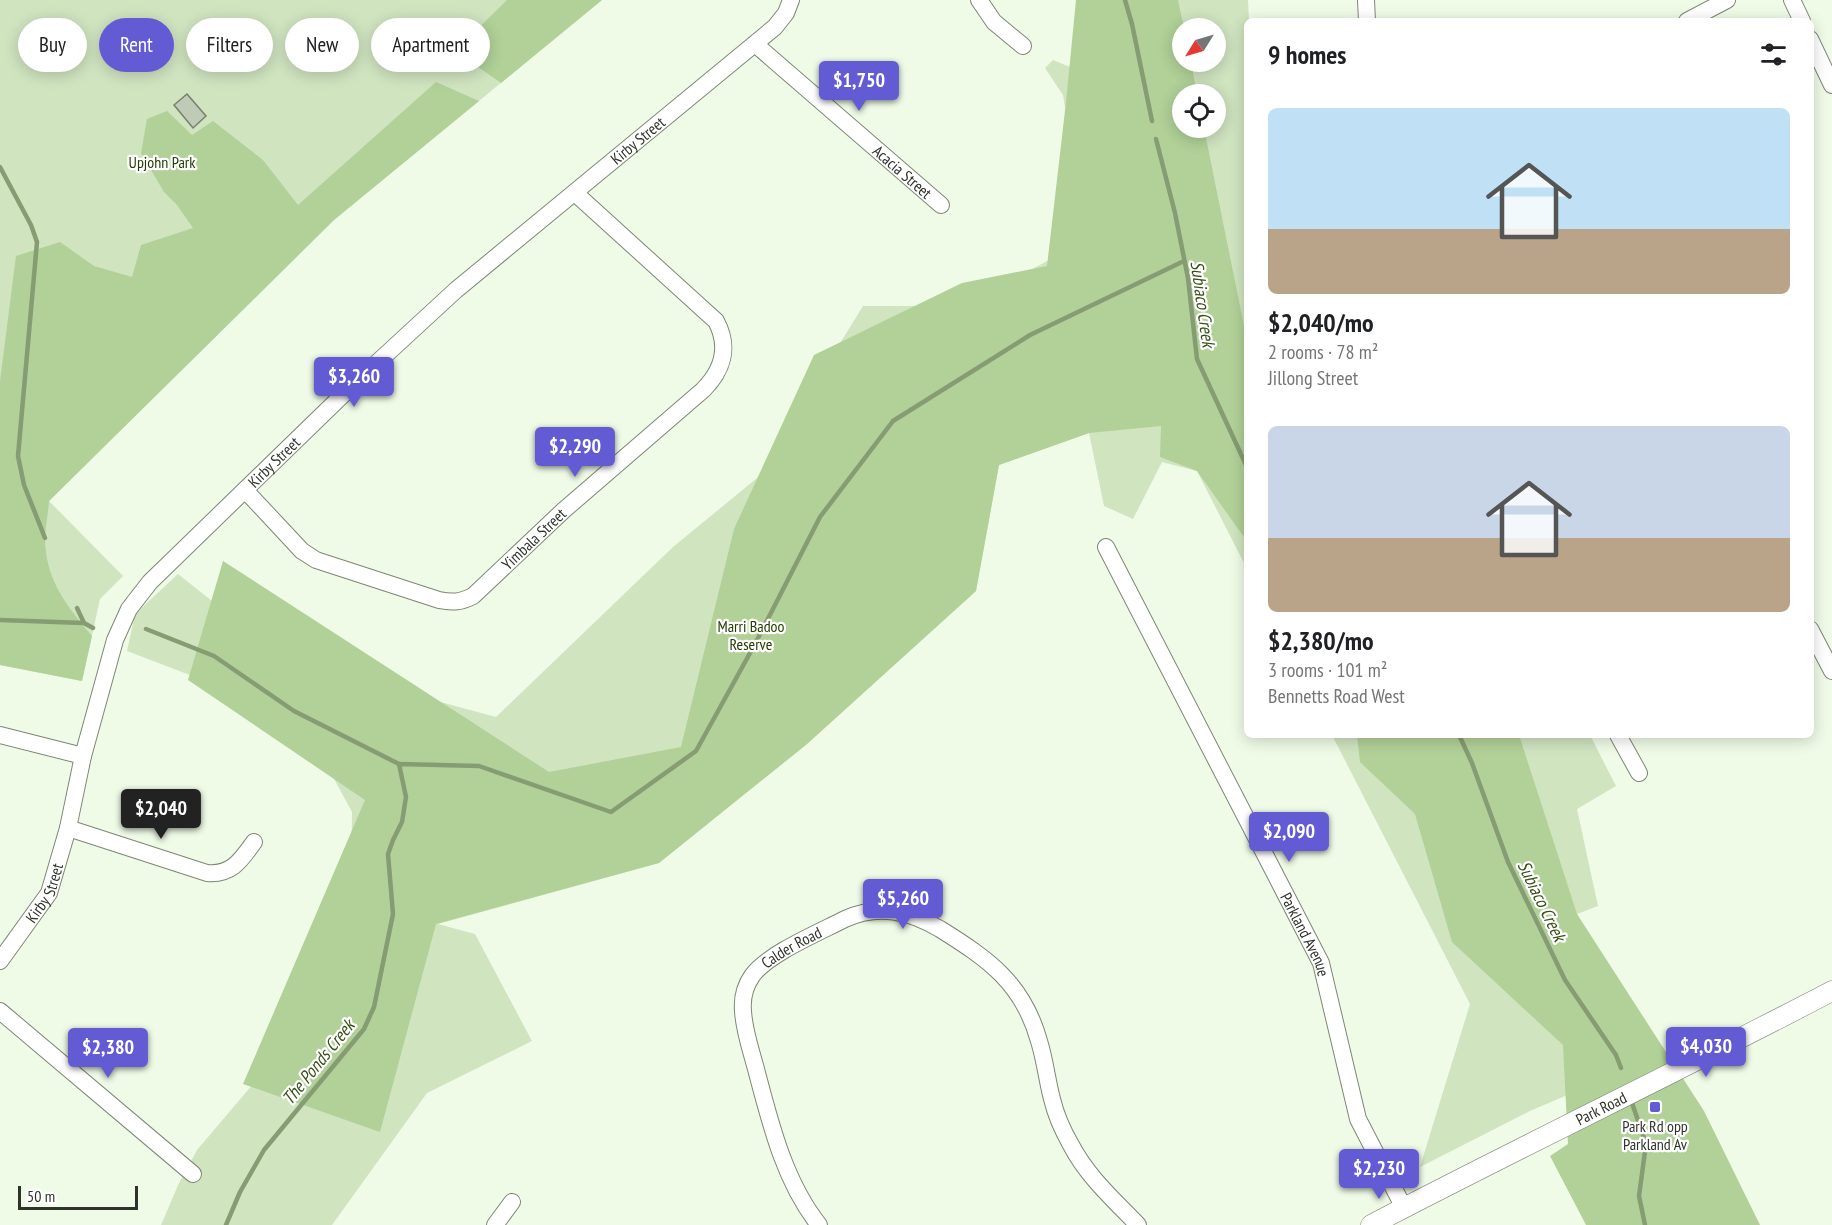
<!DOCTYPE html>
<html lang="en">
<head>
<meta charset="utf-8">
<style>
	:root { --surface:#fff; --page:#f2f2f2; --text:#202124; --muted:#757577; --accent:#635bd4 }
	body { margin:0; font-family:"PT Sans Narrow",sans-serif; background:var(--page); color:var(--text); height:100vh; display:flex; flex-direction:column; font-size:22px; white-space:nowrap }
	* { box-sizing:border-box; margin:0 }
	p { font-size:20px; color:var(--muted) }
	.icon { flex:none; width:33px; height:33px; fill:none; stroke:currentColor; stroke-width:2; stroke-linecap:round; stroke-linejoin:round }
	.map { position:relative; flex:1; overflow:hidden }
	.drawer { position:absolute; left:1244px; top:18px; width:570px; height:720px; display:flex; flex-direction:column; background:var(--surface); border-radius:9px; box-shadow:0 3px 15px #0003 }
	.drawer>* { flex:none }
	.hud { position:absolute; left:18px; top:18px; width:570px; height:54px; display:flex; gap:12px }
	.needle { width:39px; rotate:233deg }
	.controls { position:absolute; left:1172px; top:18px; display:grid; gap:12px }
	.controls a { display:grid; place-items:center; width:54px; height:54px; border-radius:50%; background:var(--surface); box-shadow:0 3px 15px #0003; font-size:30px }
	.scale { position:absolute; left:18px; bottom:15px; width:120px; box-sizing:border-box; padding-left:6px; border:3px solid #2e322b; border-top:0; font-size:16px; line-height:21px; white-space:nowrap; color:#2e322b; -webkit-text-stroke:4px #fff; paint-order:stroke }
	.price { position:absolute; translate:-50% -51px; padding:0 14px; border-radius:6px; background:var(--accent); color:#fff; font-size:20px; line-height:39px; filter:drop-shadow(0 2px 3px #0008) }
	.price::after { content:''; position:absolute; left:50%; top:36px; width:18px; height:14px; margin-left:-9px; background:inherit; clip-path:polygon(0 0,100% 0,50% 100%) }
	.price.current { background:#222; color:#fff }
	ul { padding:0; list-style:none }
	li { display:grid; align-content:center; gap:12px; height:318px; padding:0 24px }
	li span { display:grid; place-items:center; height:186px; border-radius:9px; color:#555 }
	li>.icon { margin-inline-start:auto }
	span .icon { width:108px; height:108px; fill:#fffc; stroke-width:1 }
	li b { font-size:26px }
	h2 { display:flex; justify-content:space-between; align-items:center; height:72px; padding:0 24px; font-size:26px }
	.chip { padding:0 21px; border-radius:27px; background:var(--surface); box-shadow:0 3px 15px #0003; font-size:21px; line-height:54px }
	.chip.current { background:var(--accent); color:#fff }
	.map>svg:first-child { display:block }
	.green { fill:#d0e4c0; fill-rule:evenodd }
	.forest { fill:#b1d198 }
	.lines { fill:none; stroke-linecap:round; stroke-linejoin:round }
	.stream { stroke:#869c73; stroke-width:4.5 }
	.building { fill:#bfcab7; stroke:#77816f; stroke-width:1.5 }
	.minor-casing { stroke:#7d8775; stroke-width:18 }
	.tertiary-casing { stroke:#7d8775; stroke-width:21 }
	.minor { stroke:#fff; stroke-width:16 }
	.tertiary { stroke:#fff; stroke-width:20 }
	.poi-dot { fill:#635bd4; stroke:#fff; stroke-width:2 }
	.labels { text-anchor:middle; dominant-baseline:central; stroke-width:4.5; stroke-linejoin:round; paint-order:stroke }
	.street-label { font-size:16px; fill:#2e322b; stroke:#fff }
	.park-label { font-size:16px; fill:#223d00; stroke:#fff }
	.poi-label { font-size:16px; fill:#2e322b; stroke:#fff }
	.water-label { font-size:18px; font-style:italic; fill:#345116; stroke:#fff }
</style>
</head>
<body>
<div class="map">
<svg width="1832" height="1225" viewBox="0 0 1832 1225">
	<rect width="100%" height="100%" fill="#effbe7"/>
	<g class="green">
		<path d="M 0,0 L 602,0 L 334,220 L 49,501 L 123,576 L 100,599 L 82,681 L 0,665 Z"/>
		<path d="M 1089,0 L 1248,0 L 1249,21 L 1246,21 L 1246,567 L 1197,471 L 1162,462 L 1133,519 L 1104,506 L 1089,433 L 999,465 L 976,591 L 807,744 L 659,863 L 438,924 L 475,934 L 532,1041 L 427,1093 L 332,1225 L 161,1225 L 179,1183 L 197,1150 L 305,1023 L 351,881 L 352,812 L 332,775 L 216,685 L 127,651 L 135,614 L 178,574 L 236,620 L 322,670 L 496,717 L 673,547 L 779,460 L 808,395 L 863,306 L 962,306 L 1104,231 L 1076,175 L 1063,95 L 1045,68 L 1053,60 L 1099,79 ZM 1182,28 L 1215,28 L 1215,62 L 1182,62 ZM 1182,94 L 1215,94 L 1215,128 L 1182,128 Z"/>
		<path d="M 1332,735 L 1590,735 L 1616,786 L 1577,809 L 1598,906 L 1577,914 L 1642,1063 L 1530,1111 L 1420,1167 L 1470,1004 Z"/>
	</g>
	<g class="forest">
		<path d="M 507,0 L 602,0 L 501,83 L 455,51 Z"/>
		<path d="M 1076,0 L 1178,0 L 1184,28 L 1182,28 L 1182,62 L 1191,62 L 1197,94 L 1182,94 L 1182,128 L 1204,128 L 1244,326 L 1246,329 L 1246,540 L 1197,471 L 1160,457 L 1161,426 L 1089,433 L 999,465 L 976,591 L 807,744 L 659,863 L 436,924 L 380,1132 L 243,1084 L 365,800 L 188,680 L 223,561 L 549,772 L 681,747 L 734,529 L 814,355 L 962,283 L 1047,266 L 1066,102 Z"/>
		<path d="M 436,82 L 479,101 L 334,220 L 49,501 C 48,517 43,536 46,552 C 50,586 71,611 92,636 L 82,681 L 0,665 L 0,381 L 16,256 L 60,242 L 94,266 L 132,277 L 141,245 L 193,228 L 177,205 L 164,192 L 141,153 L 147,119 L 167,111 L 192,135 L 213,121 L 263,160 L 298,205 Z"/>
		<path d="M 1357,735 L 1519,735 L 1577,914 L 1704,1111 L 1760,1225 L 1586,1225 L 1550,1156 L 1568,1144 L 1563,1045 L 1452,942 L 1415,814 L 1360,762 Z"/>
	</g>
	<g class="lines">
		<g class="stream">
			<path d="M 1125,0 L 1132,24 L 1152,121"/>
			<path d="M 1156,139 L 1175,213 L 1188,278 L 1197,359 L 1246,465"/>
			<path d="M 0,167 L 31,225 L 37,242 L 18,456 L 24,485 L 45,538"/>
			<path d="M 77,608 L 84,623"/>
			<path d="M 0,620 L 84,623 L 93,628"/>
			<path d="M 146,629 L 214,656 L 294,711 L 399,764"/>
			<path d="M 1459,735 L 1472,763 L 1508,862 L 1565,980 L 1616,1055 L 1621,1068"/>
			<path d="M 1631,1100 L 1646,1144 L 1639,1196 L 1645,1225"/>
			<path d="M 226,1225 L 240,1192 L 264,1150 L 364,1029 L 374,1007 L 393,914 L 388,854 L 393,840 L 402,822 L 406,797 L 399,764 L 479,766 L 611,812 L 696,751 L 755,644 L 820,517 L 893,421 L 1030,335 L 1184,261"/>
		</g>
	</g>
	<path class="building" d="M 187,94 L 206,116 L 193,128 L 174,105 Z"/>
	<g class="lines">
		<g class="minor-casing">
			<g id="minor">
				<path d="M 979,0 L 994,22 L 1023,46"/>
				<path d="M 1366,0 L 1367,21"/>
				<path d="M 1792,0 L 1802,21"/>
				<path d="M 1687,21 L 1727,0"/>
				<path d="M 1810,39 L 1832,85"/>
				<path id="s1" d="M 755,44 L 941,205"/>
				<path id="s2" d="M 245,490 L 302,551 L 316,560 L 439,600 C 453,603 461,602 473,596 L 564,510 L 703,390 C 723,370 730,347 716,321 L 575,193"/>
				<path id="s3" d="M 1106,547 L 1321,963 L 1358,1119 L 1404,1208"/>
				<path d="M 1810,629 L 1832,671"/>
				<path d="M 0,735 L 83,756"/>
				<path d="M 1618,735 L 1639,773"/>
				<path d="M 68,828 L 207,873 C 232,875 241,860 254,842"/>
				<path id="s4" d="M 0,961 L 49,893 L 68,828 L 83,756 L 115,640 L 129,609 L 150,582 L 355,383 L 456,290 L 775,27 L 786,13 L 791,0"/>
				<path d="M 0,1011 L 193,1174"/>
				<path d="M 495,1225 L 512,1202"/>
				<path id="s5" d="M 819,1225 C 784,1181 770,1122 756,1069 C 751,1050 744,1031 743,1011 C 742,999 745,986 752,976 C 767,954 820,932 845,919 C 879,904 909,911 940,929 C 988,959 1023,983 1039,1041 C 1045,1060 1047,1080 1052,1099 C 1056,1116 1063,1131 1071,1145 C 1087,1176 1114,1200 1138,1225"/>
			</g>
		</g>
		<g class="tertiary-casing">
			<g id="tertiary">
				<path id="s6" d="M 1371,1225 C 1524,1145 1679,1071 1832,991"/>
			</g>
		</g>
		<use href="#minor" class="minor"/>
		<use href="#tertiary" class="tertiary"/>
	</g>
	<rect class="poi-dot" x="1649" y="1101" width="12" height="12" rx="3"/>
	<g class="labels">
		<g class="street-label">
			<text stroke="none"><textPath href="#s4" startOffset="1072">Kirby Street</textPath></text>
			<text stroke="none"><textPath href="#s1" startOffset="195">Acacia Street</textPath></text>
			<text stroke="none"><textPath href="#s4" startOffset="586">Kirby Street</textPath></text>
			<text stroke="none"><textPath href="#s2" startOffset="348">Yimbala Street</textPath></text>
			<text stroke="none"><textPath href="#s4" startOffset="82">Kirby Street</textPath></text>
			<text stroke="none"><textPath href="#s3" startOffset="436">Parkland Avenue</textPath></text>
			<text stroke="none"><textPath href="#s5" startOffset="315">Calder Road</textPath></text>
			<text stroke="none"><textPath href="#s6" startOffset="258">Park Road</textPath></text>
		</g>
		<g class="park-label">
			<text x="162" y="162">Upjohn Park</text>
			<text x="751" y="626">Marri Badoo<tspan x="751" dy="18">Reserve</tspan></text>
		</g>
		<g class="poi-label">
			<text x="1655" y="1126">Park Rd opp<tspan x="1655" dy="18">Parkland Av</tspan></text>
		</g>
		<g class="water-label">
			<text transform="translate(1203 304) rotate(82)">Subiaco Creek</text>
			<text transform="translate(1542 901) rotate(64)">Subiaco Creek</text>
			<text transform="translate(318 1062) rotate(-51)">The Ponds Creek</text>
		</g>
	</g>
</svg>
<div class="controls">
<a><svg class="needle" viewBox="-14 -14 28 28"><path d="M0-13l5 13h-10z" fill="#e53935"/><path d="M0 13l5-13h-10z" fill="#757577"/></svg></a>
<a><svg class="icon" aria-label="locate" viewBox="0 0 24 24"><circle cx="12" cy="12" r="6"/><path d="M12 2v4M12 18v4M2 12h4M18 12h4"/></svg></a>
</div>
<div class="scale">50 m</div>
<b class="price" style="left:859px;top:112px">$1,750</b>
<b class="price" style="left:354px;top:408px">$3,260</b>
<b class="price" style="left:575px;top:478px">$2,290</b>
<b class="price current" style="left:161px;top:840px">$2,040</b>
<b class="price" style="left:1289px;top:863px">$2,090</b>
<b class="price" style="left:903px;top:930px">$5,260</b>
<b class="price" style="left:1706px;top:1078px">$4,030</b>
<b class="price" style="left:108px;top:1079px">$2,380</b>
<b class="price" style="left:1379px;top:1200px">$2,230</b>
<div class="hud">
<a class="chip">Buy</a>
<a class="chip current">Rent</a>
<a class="chip">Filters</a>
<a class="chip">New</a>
<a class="chip">Apartment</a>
</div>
<section class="drawer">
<h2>9 homes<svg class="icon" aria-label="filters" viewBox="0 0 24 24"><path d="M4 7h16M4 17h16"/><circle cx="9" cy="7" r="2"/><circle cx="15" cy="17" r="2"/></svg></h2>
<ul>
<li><span style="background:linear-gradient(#bfe0f5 65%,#b9a48a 0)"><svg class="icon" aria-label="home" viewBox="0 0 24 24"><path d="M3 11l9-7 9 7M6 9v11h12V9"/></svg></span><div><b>$2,040/mo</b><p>2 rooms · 78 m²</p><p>Jillong Street</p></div></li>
<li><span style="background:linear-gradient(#c9d6e8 60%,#b9a48a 0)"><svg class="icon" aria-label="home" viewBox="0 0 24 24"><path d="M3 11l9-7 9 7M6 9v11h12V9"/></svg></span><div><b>$2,380/mo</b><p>3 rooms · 101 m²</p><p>Bennetts Road West</p></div></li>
</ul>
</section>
</div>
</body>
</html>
